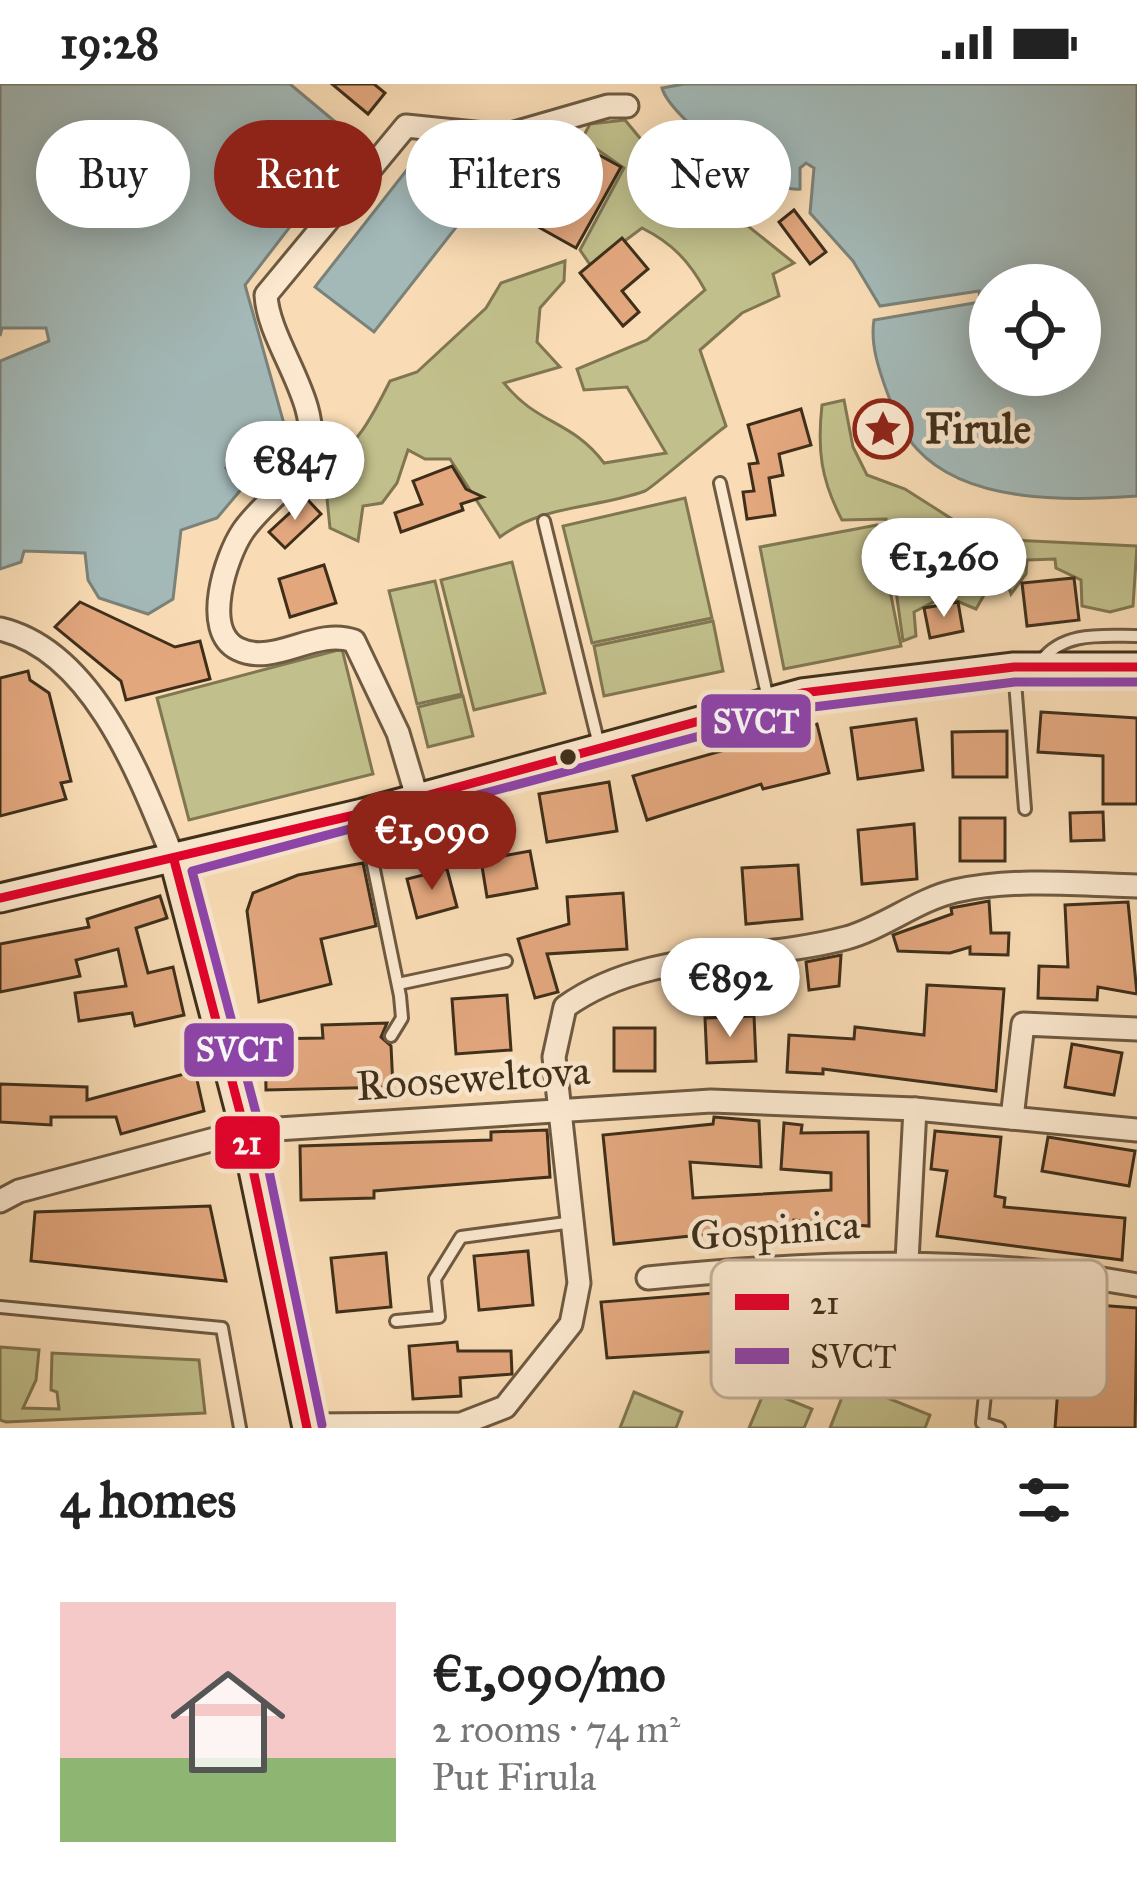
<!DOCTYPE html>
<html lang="en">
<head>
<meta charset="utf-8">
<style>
	:root { --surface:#fff; --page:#f2f2f2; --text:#222; --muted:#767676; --line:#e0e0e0; --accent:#8f2418 }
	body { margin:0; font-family:"IM FELL Great Primer",serif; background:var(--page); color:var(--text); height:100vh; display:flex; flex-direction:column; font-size:45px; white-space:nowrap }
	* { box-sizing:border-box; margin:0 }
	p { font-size:39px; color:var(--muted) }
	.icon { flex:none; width:66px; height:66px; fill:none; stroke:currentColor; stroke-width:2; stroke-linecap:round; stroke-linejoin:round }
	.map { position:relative; height:1344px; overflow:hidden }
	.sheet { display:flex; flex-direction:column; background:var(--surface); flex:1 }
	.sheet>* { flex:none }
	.top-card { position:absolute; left:36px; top:36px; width:1065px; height:108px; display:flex; gap:24px }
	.fabs { position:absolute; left:969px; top:180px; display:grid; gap:24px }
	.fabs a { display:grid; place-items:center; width:132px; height:132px; border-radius:50%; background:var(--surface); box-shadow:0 6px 30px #0003; font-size:60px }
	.price { position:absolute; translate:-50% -102px; padding:0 27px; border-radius:42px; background:#fff; color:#222; font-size:39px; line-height:78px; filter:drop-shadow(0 3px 6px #0008) }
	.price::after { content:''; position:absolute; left:50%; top:72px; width:36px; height:27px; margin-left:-18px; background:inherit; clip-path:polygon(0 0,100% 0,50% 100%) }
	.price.selected { background:var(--accent); color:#fff }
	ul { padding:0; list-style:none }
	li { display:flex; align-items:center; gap:36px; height:300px; padding:0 60px }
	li+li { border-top:3px solid var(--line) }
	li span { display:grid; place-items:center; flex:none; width:336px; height:240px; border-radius:0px; color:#555 }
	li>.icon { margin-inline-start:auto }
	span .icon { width:144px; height:144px; fill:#fffc; stroke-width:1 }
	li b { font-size:51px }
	h2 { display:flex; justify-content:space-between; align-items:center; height:144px; padding:0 60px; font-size:51px }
	.chip { padding:0 42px; border-radius:54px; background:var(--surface); box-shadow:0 6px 30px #0003; font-size:42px; line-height:108px }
	.chip.selected { background:var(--accent); color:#fff }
	.status { display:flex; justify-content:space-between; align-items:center; height:84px; padding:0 60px; background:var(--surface); direction:ltr }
	.status svg { height:33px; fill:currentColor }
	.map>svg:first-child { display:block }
	.green { fill:#c1bf8b; stroke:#807752; stroke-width:3 }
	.water { fill:#a3b9b8; stroke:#7b8279; stroke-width:3; fill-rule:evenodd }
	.building { fill:#e3a77e; stroke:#3f2f1a; stroke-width:3 }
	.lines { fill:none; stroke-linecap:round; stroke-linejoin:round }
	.lane-casing { stroke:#6e5a41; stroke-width:16 }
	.street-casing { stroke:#6e5a41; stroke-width:27 }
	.secondary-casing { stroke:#3f2f1a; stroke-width:33 }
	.lane { stroke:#fbe8cf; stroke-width:10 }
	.street { stroke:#fbe8cf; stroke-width:21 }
	.secondary { stroke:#fbe8cf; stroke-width:27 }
	.bus-1-casing { stroke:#fbe8cf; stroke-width:18 }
	.bus-2-casing { stroke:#fbe8cf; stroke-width:18 }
	.bus-1 { stroke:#e4002b; stroke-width:9 }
	.bus-2 { stroke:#8e44ad; stroke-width:9 }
	.bus-dot { fill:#3f2f1a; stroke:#fbe8cf; stroke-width:4.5 }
	.labels { text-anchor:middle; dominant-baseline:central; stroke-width:9; stroke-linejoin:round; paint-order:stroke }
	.poi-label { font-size:42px; font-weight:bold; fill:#3f2f1a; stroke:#fbe8cf; text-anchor:start }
	.street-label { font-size:42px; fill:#3f2f1a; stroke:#fbe8cf }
	.key { fill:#fbe8cf; stroke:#c3b099; stroke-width:3 }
	.key-label { font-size:33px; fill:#3f2f1a }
	.line-badge { stroke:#fbe8cf; stroke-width:4.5 }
	.badge-label { font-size:33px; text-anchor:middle; font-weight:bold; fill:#fff }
</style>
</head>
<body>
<div class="status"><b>19:28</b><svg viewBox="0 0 49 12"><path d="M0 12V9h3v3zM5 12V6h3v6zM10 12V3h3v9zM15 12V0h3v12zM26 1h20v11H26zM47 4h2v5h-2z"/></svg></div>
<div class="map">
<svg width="1137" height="1344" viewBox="0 0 1137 1344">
	<rect width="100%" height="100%" fill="#f9dcb5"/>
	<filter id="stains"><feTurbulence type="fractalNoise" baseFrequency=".00167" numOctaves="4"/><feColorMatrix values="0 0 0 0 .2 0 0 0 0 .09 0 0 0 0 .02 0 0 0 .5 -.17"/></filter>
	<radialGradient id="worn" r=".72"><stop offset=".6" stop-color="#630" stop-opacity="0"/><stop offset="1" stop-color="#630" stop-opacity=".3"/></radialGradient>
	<g class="green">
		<path d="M 625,36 L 702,129 L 748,142 L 794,179 L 773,190 L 779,212 L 742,229 L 700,266 L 726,342 C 712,352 651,405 645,407 C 595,425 544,420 500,453 L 450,375 L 425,375 L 408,366 L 397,399 L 382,419 L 363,422 L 358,457 L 330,444 L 324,385 C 357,362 372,333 390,297 L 417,288 L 486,224 L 501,199 L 565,177 L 564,197 L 540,224 L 537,258 L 560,283 L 504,299 C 537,341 572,336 604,379 L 666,369 L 627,303 L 584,306 L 577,285 L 647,256 L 705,206 C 689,177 672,159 642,144 L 591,182 L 580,166 L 624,84 L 582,55 L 590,40 Z"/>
		<path d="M 844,316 L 853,363 L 867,391 L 905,405 L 963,442 L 1013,456 L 1137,462 L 1133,522 L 1110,528 L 1082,522 L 1081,496 L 1056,484 L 1055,475 L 1027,476 L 1026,490 L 1011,510 L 1000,478 L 978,486 L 988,504 L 976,525 L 945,512 L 914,528 L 916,552 L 903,557 L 886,435 L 842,436 C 821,396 817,366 822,321 Z"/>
		<path d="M 685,414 L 712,534 L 592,559 L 563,442 Z"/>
		<path d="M 877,441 L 901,562 L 784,585 L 760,463 Z"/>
		<path d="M 512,478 L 545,609 L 474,626 L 441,496 Z"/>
		<path d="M 435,497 L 462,610 L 417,620 L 389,507 Z"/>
		<path d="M 713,537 L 723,587 L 604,612 L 594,562 Z"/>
		<path d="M 342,565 L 373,690 L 189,736 L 157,614 Z"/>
		<path d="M 463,612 L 473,652 L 428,663 L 418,623 Z"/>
		<path d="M 0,1263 L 39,1266 L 36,1296 L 23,1324 L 59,1325 L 57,1308 L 51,1306 L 52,1269 L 199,1276 L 205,1329 L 6,1338 L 0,1336 Z"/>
		<path d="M 848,1298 L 930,1331 L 925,1344 L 830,1344 Z"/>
		<path d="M 765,1306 L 812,1325 L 804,1344 L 749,1344 Z"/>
		<path d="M 634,1308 L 682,1328 L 676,1344 L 620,1344 Z"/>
	</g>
	<g class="water">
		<path d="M 0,0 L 290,0 L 357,56 L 245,201 L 288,354 L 250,396 L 231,380 L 226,384 L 244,402 L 217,434 L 181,446 L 173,515 L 148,530 L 99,514 L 88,496 L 85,469 L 24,467 L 21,478 L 0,485 L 0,277 L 49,257 L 46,244 L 2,244 L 0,252 Z"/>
		<path d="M 684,0 L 1137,0 L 1137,412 C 1070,417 967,420 917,365 C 903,350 894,327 887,308 C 879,286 870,260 874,236 L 980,218 L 979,207 L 880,222 L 853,177 L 810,129 L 814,84 L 806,79 L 800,84 L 800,105 C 770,110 670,34 662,4 ZM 990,201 L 1080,201 L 1080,291 L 990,291 Z"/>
		<path d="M 420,69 L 479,114 L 374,248 L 315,203 Z"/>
	</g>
	<g class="building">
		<path d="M 332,0 L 374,0 L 385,9 L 368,30 Z"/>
		<path d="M 568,54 L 621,83 L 576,164 L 524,135 Z"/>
		<path d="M 794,126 L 826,168 L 810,180 L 779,138 Z"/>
		<path d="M 622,154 L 648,185 L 622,207 L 639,228 L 623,242 L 580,189 Z"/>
		<path d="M 801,325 L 811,361 L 779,370 L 783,391 L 769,394 L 775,431 L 747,435 L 743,408 L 754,407 L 749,380 L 758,379 L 748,341 Z"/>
		<path d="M 452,382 L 466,405 L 483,413 L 461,420 L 463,426 L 401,448 L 395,429 L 422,420 L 413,397 Z"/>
		<path d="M 306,414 L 321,430 L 285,464 L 269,448 Z"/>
		<path d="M 324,481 L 336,519 L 290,533 L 279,495 Z"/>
		<path d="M 1074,494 L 1079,536 L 1027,542 L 1022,499 Z"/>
		<path d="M 80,518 L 175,563 L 200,557 L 210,595 L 126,616 L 121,597 L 55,543 Z"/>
		<path d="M 958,518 L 963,547 L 930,554 L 924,524 Z"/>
		<path d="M 28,587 L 30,596 L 49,609 L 71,697 L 61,699 L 66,715 L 0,732 L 0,594 Z"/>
		<path d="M 1041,628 L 1137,634 L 1137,720 L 1103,720 L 1103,672 L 1038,668 Z"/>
		<path d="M 916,635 L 923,686 L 858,695 L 851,644 Z"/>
		<path d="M 817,640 L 829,689 L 763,705 L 761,700 L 647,736 L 633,692 Z"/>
		<path d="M 1007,647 L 1007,693 L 953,693 L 952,648 Z"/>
		<path d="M 609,698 L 617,747 L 547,758 L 539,710 Z"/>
		<path d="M 1103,728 L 1104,756 L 1071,757 L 1070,729 Z"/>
		<path d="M 490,734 L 497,773 L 530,767 L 537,804 L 487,813 L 481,776 L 463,779 L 456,740 Z"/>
		<rect x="960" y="734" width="45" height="43"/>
		<path d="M 914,740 L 917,795 L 862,800 L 858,746 Z"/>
		<path d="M 363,779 L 376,842 L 321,855 L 331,900 L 259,918 L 247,827 L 253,809 L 298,791 Z"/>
		<path d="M 798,781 L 802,835 L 746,840 L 742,784 Z"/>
		<path d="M 447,785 L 457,823 L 417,834 L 407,795 Z"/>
		<path d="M 623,809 L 627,865 L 547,870 L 558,908 L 535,914 L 518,855 L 569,840 L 567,813 Z"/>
		<path d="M 160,812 L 167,834 L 136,844 L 148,889 L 173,883 L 184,931 L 135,942 L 132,929 L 79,937 L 75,909 L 126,902 L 118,865 L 76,876 L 80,892 L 0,908 L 0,860 L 89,843 L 87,835 Z"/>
		<path d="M 989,817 L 991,849 L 1009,849 L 1008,871 L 970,870 L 970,863 L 950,869 L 898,867 L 893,851 L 952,830 L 951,824 Z"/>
		<path d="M 1128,818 L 1137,910 L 1098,903 L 1097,916 L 1038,914 L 1039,882 L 1068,883 L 1065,821 Z"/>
		<path d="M 841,871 L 839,902 L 809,906 L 806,878 Z"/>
		<path d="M 927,901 L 1004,905 L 996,1007 L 823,985 L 823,990 L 787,988 L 789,951 L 854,955 L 855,943 L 924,951 Z"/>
		<path d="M 507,911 L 511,966 L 456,970 L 452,915 Z"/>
		<path d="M 754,932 L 756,977 L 707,979 L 705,934 Z"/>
		<path d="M 387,939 L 381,953 L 391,962 L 393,1003 L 266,1006 L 265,955 L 323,954 L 322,941 Z"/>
		<rect x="614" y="944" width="41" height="43"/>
		<path d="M 1072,960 L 1122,969 L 1114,1011 L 1065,1003 Z"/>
		<path d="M 195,987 L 204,1027 L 121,1050 L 116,1033 L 51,1033 L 51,1041 L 0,1038 L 0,1000 L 87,1003 L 87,1016 Z"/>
		<path d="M 714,1033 L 759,1037 L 761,1083 L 690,1078 L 693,1114 L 831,1106 L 831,1089 L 781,1085 L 784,1039 L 802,1041 L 801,1049 L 868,1048 L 869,1142 L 794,1136 L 794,1141 L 614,1160 L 603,1051 L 713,1040 Z"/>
		<path d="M 547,1046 L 550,1093 L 374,1107 L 374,1114 L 301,1116 L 300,1062 L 491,1056 L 491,1048 Z"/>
		<path d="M 935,1047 L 1001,1053 L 995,1112 L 1005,1114 L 1004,1123 L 1125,1134 L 1122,1176 L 937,1152 L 947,1087 L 931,1085 Z"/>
		<path d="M 1048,1053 L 1135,1067 L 1129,1102 L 1042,1087 Z"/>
		<path d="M 210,1122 L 226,1197 L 31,1177 L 35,1128 Z"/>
		<path d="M 528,1167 L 533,1221 L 479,1226 L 474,1172 Z"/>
		<path d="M 386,1169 L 391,1223 L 337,1228 L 331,1174 Z"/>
		<path d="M 835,1196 L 883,1200 L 879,1265 L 812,1261 L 812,1269 L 757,1265 L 607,1274 L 601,1218 L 778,1204 L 834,1207 Z"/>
		<path d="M 1012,1200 L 1085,1210 L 1083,1220 L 1137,1224 L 1135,1344 L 1055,1344 L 1061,1263 L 1004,1255 Z"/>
		<path d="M 457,1258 L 458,1267 L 511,1267 L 512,1290 L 460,1294 L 461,1312 L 413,1315 L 409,1262 Z"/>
	</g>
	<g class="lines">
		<g class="lane-casing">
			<g id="lane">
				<path d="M 720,399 L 768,615"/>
				<path d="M 544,437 L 599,661"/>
				<path d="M 1041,577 C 1064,547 1102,552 1137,552"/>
				<path d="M 1014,585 L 1025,725"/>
				<path d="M 363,732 L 400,912 L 402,934 L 391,952"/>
				<path d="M 398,900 L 506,877"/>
				<path d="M 998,1186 L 982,1339 L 999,1344"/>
				<path d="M 0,1223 L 222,1244 L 240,1344"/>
				<path d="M 396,1237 L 439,1233 L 435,1195 L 461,1153 L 573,1138"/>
			</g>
		</g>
		<g class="street-casing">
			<g id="street">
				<path d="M 0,545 C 94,567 141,695 174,776"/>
				<path d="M 417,713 L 398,649 L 354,557 C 315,543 275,583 238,565 C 201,547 226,472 243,447 C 263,418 293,403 307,369 C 325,322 268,259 266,211 L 406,42 L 504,52 L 608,22 L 627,22"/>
				<path d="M 1012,1034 L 1023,940 L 1137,945"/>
				<path d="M 0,1117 L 19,1107 L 245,1047 L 711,1017 L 915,1025 L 1137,1046"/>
				<path d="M 907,1177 L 915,1025"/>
				<path d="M 648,1194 C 812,1178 974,1171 1137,1201"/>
				<path d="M 306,1341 L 461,1340 L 505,1323 L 571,1240 L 579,1199 L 554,973 L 565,923 C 647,864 752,879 846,854 C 883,844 917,816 955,807 C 1014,794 1077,800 1137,802"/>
			</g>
		</g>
		<g class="secondary-casing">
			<g id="secondary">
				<path d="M 174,776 L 245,1047 L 307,1344"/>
				<path d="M 0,814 L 363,729 L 802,609 L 1014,583 L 1137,583"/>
			</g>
		</g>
		<use href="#lane" class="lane"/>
		<use href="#street" class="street"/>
		<use href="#secondary" class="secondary"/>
		<g class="bus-1-casing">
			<g id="bus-1">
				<path d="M 174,776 L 245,1047 L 307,1344"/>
				<path d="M 0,814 L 363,729 L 802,609 L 1014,583 L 1137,583"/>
			</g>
		</g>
		<g class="bus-2-casing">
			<path id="bus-2" d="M 322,1341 L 260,1044 L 192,787 L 805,624 L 1015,598 L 1137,598"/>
		</g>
		<use href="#bus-1" class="bus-1"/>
		<use href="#bus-2" class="bus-2"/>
	</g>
	<defs>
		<g id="sight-ring" transform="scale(3)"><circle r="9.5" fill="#fbe8cf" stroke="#8f2418" stroke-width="1.5"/><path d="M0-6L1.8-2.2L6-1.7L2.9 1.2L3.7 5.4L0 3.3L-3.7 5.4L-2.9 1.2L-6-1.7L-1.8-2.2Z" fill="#8f2418"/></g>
	</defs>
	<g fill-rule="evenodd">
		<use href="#sight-ring" x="883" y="345"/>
	</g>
	<circle class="bus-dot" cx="568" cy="673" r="10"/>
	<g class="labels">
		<g class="poi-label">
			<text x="925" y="345">Firule</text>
		</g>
		<g class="street-label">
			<text transform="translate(473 994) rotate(-4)">Rooseweltova</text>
			<text transform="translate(775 1146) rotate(-4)">Gospinica</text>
		</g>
	</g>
	<rect x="711" y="1176" width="396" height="138" rx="18" class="key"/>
	<rect x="735" y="1210" width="54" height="16" fill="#e4002b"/>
	<rect x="735" y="1264" width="54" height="16" fill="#8e44ad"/>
	<g class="key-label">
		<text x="810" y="1230">21</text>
		<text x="810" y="1284">SVCT</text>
	</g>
	<g class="line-badge">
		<rect x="699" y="608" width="114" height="58" rx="12" fill="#8e44ad"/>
		<rect x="182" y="937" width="114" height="58" rx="12" fill="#8e44ad"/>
		<rect x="213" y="1030" width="69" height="57" rx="12" fill="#e4002b"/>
	</g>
	<g class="badge-label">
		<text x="756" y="649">SVCT</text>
		<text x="239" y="977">SVCT</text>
		<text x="247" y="1070">21</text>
	</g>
	<rect width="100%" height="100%" filter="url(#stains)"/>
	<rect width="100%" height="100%" fill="url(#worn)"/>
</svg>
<div class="fabs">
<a><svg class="icon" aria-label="locate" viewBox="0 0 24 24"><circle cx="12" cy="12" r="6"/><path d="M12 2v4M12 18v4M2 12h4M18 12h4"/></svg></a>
</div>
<b class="price" style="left:295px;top:439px">€847</b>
<b class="price" style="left:944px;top:536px">€1,260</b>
<b class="price selected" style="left:432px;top:809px">€1,090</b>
<b class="price" style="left:730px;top:956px">€892</b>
<div class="top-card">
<a class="chip">Buy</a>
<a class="chip selected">Rent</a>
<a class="chip">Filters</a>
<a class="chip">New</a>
</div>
</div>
<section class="sheet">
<h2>4 homes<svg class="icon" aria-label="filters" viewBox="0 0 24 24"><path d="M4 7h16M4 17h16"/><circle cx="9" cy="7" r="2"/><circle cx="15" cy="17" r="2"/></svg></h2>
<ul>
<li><span style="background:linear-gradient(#f6c9c9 65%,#8fb573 0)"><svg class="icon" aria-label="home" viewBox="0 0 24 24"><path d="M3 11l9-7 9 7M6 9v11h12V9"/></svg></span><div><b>€1,090/mo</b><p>2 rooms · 74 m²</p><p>Put Firula</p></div></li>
</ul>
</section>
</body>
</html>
